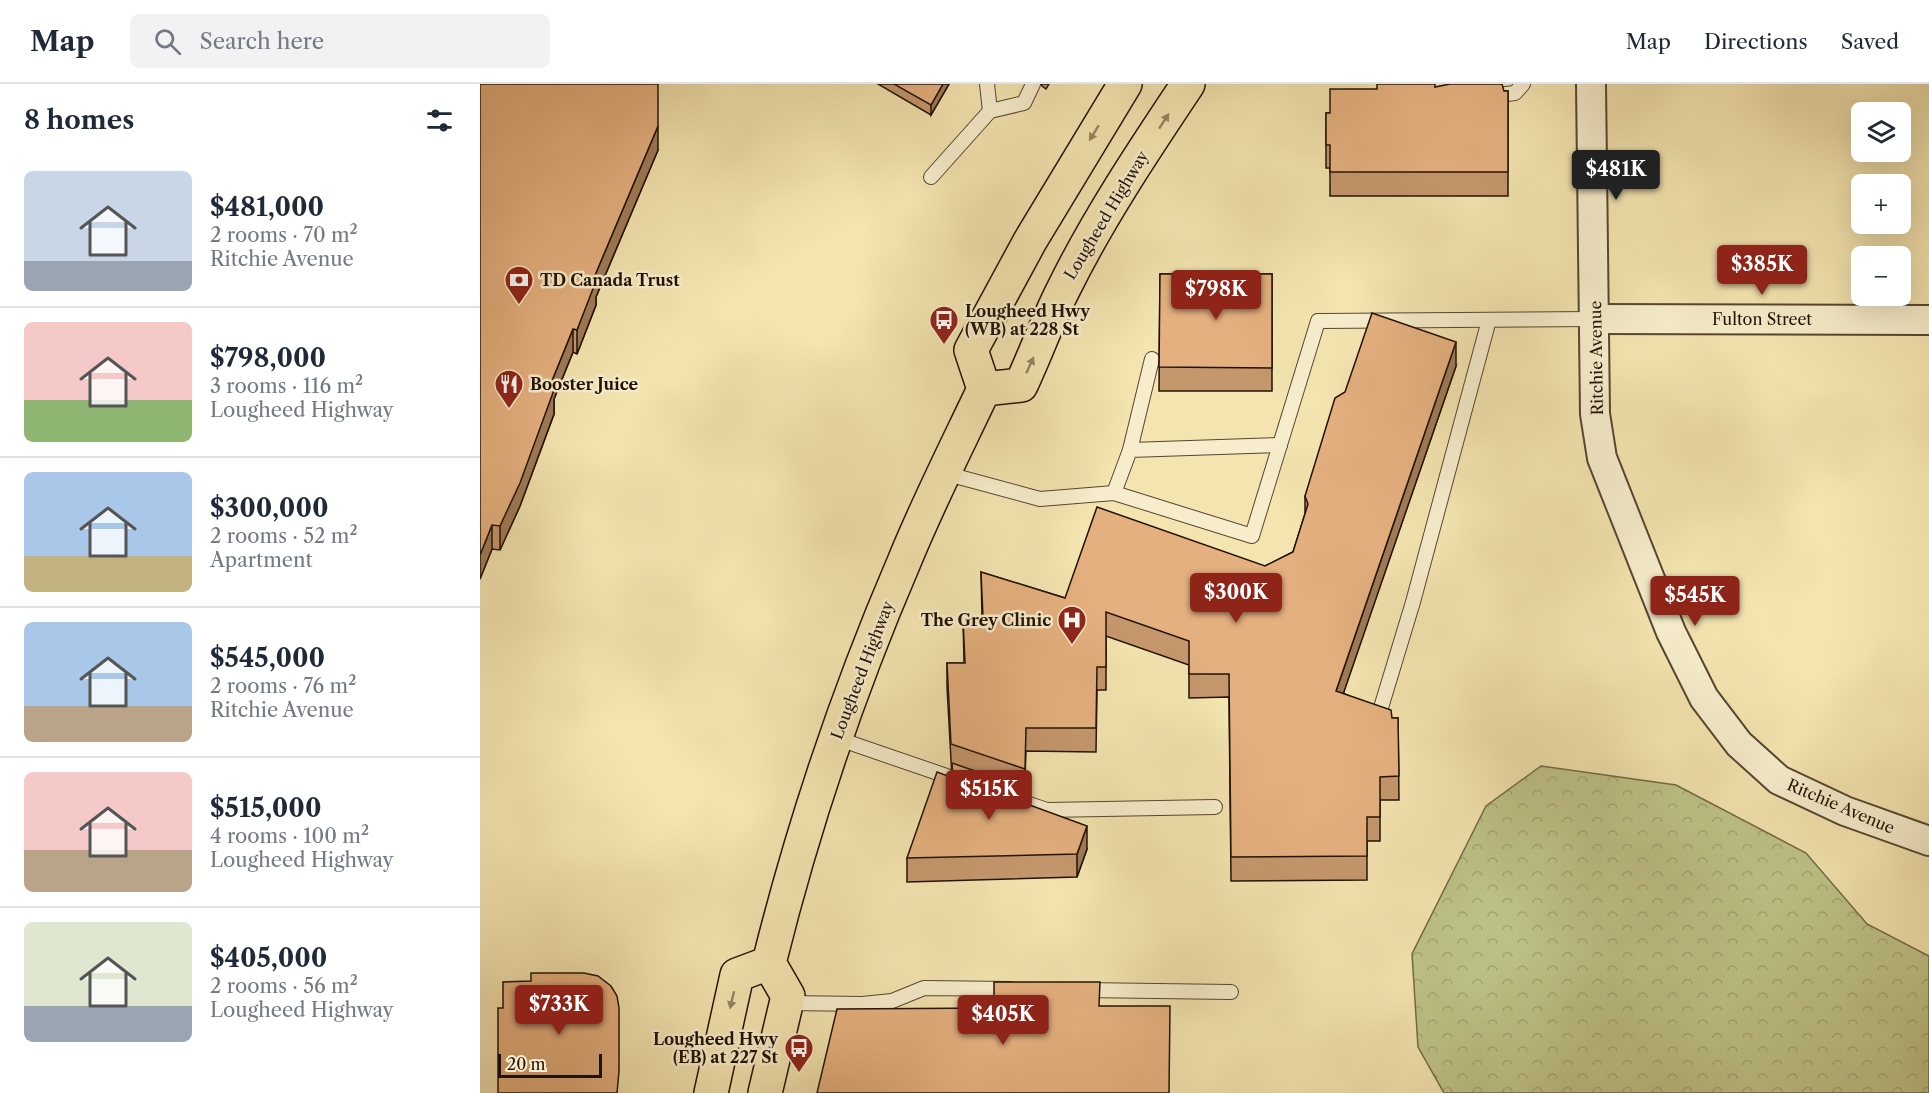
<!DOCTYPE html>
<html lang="en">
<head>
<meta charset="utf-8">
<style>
	:root { --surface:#fff; --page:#f2f2f3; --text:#1f2937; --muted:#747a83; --line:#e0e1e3; --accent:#8f2418 }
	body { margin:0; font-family:"Libre Caslon Text",serif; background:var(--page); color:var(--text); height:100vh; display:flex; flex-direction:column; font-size:22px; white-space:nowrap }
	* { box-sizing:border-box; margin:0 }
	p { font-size:20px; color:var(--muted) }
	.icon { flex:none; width:33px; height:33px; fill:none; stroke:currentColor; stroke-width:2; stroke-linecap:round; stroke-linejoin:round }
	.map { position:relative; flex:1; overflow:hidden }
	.sheet { display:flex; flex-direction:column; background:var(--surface); width:480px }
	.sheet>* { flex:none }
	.tools { position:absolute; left:1371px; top:18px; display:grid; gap:12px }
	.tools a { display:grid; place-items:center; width:60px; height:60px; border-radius:9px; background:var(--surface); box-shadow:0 6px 24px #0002; font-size:30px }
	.scale { position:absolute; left:18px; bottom:15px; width:104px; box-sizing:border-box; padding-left:6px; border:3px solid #211205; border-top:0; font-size:16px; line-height:21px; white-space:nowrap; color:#211205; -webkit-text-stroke:4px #f7edcc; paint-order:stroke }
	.price { position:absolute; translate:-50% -51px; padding:0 14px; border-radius:6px; background:var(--accent); color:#fff; font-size:20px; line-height:39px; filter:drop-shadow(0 2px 3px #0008) }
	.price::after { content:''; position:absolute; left:50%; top:36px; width:18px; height:14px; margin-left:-9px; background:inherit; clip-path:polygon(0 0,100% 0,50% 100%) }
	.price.current { background:#222; color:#fff }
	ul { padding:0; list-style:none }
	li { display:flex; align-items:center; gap:18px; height:150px; padding:0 24px }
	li+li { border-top:2px solid var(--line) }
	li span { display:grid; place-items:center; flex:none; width:168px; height:120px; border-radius:9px; color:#555 }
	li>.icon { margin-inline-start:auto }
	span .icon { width:72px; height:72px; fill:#fffc; stroke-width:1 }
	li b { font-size:26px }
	h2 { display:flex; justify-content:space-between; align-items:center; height:72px; padding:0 24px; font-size:26px }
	header { display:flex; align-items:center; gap:36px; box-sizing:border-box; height:84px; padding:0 30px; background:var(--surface); border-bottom:2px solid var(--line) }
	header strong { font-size:28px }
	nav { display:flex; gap:33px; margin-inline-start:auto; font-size:21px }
	.search { width:420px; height:54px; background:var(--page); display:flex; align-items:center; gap:15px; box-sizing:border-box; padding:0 21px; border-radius:9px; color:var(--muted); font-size:22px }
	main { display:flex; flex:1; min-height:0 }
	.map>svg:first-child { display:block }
	.forest { fill:url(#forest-crowns); stroke:#706a47; stroke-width:1.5 }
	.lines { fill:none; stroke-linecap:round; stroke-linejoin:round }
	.lane-casing { stroke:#564630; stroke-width:16 }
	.street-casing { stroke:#564630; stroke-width:32 }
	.primary-casing { stroke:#211205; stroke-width:36 }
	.lane { stroke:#f7edcc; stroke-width:14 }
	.street { stroke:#f7edcc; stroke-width:28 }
	.primary { stroke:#f3e4b0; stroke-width:33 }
	.wall { fill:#c5976d; stroke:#211205; stroke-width:1.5 }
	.shaded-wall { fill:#a07b59; stroke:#211205; stroke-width:1.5 }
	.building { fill:#e5b07f; stroke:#211205; stroke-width:1.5 }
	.oneway { fill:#948663 }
	.labels { text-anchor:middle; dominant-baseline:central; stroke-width:5; stroke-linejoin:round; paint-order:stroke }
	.street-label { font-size:16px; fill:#211205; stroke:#f7edcc }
	.poi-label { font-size:16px; font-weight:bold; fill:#211205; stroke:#f7edcc; text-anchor:start }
</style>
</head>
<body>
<header>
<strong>Map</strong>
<div class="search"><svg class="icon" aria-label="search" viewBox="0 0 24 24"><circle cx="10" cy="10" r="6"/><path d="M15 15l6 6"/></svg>Search here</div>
<nav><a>Map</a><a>Directions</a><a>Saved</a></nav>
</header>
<main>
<section class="sheet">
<h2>8 homes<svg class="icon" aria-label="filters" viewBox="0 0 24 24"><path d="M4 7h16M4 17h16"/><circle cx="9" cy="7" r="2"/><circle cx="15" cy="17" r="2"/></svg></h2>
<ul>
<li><span style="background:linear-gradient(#c9d6e8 75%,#9aa5b1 0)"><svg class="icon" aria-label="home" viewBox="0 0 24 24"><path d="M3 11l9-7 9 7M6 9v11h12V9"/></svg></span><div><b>$481,000</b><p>2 rooms · 70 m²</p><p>Ritchie Avenue</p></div></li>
<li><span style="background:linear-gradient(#f6c9c9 65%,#8fb573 0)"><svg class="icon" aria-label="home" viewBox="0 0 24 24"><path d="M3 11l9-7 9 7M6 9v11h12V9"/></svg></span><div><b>$798,000</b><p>3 rooms · 116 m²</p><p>Lougheed Highway</p></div></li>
<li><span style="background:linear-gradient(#a9c7e8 70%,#c2b280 0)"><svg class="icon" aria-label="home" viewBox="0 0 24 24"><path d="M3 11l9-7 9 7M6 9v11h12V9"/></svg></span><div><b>$300,000</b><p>2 rooms · 52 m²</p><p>Apartment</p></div></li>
<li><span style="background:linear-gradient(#a9c7e8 70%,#b9a48a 0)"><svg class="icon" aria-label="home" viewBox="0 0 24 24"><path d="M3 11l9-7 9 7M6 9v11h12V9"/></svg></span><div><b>$545,000</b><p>2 rooms · 76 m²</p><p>Ritchie Avenue</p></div></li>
<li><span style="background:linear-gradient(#f6c9c9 65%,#b9a48a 0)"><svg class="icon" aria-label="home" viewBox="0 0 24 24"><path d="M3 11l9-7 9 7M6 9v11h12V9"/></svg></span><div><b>$515,000</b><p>4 rooms · 100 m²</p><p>Lougheed Highway</p></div></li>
<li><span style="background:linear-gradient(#dfe7d0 70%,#9aa5b1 0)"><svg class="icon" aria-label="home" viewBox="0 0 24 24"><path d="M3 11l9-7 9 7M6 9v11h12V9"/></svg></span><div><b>$405,000</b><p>2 rooms · 56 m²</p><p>Lougheed Highway</p></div></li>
</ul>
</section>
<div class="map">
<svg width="1449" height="1009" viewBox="0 0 1449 1009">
	<defs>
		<pattern id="forest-crowns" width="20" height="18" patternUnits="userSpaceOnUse" patternTransform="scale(1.5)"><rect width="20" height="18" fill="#bec389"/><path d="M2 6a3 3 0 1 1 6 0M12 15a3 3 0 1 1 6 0" fill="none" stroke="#a3a675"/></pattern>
	</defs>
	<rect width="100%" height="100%" fill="#f3e4b0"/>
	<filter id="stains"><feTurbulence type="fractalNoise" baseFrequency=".00333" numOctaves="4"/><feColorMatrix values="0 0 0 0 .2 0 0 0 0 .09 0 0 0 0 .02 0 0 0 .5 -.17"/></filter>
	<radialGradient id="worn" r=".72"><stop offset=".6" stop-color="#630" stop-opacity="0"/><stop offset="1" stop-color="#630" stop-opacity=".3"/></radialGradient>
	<path class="forest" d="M 1061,682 L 1196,701 L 1326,769 L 1387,840 L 1449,872 L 1449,1009 L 964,1009 L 938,963 L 932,870 L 1006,722 Z"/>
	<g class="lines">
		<g class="lane-casing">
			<g id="lane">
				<path d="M 507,0 L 510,27"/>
				<path d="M 1010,12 L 1035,9 L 1043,0"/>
				<path d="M 451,93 L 510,27 L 544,19 L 553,0"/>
				<path d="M 650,366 L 672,275"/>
				<path d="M 464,389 L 560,415 L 634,409 L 772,452 L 838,237 L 1115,235"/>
				<path d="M 634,409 L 650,366 L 800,361"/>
				<path d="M 900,627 L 933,518 L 1009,236"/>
				<path d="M 356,654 L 487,699"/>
				<path d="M 528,713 L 567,726 L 735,723"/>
				<path d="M 603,906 L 751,908"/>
				<path d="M 307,919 L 382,920 L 412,917 L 444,904 L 530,905"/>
			</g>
		</g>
		<g class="street-casing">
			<g id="street">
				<path d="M 1111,0 L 1115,330 L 1122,374 L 1191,548 L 1224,614 L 1259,660 L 1299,696 L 1365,727 L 1449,757"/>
				<path d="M 1115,235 L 1449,236"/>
			</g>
		</g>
		<g class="primary-casing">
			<g id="primary">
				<path d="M 504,305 L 541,301 C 556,269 568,235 584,204 C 619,133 664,66 708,0"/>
				<path d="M 231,1009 L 257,891 L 289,879"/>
				<path d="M 285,1009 L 308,912 L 289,879 C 323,742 368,608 424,478 C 448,419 477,362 504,305 L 491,266 L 550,157 L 645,0"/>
			</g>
		</g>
		<use href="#lane" class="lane"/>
		<use href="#street" class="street"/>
		<use href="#primary" class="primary"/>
	</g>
	<g class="wall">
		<path d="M 0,0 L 178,66 L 116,213 L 116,221 L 97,270 L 93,268 L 74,315 L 74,330 L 40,422 L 20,466 L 12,465 L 0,495 Z"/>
		<path d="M 398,0 L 469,0 L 451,31 Z"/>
		<path d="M 561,0 L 569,0 L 566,5 L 562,2 Z"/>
		<path d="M 955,3 L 1028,7 L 1028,112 L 850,112 L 850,84 L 846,84 L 846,29 L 850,29 L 897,5 Z"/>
		<path d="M 680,190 L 792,190 L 792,307 L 679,307 Z"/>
		<path d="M 976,282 L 863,609 L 912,634 L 918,634 L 919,716 L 900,716 L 900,757 L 887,757 L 887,796 L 751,797 L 749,613 L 709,614 L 709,581 L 626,552 L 626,606 L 617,606 L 616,668 L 546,667 L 544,719 L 607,765 L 597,793 L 427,798 L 427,774 L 472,694 L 467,603 L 467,579 L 484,579 L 483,534 L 502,533 L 501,488 L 585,514 L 785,482 L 813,468 L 825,430 L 825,412 Z"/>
	</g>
	<g class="shaded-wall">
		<path d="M 463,0 L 469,0 L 451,31 L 451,21 Z"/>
		<path d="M 178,42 L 178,66 L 116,213 L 116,221 L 97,270 L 97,246 L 113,196 Z"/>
		<path d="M 93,245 L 93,268 L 74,315 L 74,330 L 40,422 L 20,466 L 20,442 L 69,304 Z"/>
		<path d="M 976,258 L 976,282 L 856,631 L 856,607 Z"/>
		<path d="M 12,441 L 12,465 L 0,495 L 0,471 Z"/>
		<path d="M 607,742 L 607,765 L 597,793 L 597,770 Z"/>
	</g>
	<g class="building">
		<path d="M 0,0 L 178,0 L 178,42 L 113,196 L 116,197 L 97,246 L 93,245 L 69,304 L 74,306 L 40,399 L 20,442 L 12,441 L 0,471 Z"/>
		<path d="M 414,0 L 463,0 L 451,21 Z"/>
		<path d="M 897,0 L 955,0 L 955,3 L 970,0 L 1022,0 L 1024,7 L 1028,7 L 1028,88 L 850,88 L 850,61 L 846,61 L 846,29 L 850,29 L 850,5 L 897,5 Z"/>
		<path d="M 680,190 L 792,190 L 792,284 L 679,283 Z"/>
		<path d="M 892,229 L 976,258 L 856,607 L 911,626 L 912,634 L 918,634 L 919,692 L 900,693 L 900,733 L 887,733 L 887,772 L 751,773 L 749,590 L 709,590 L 709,557 L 626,528 L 626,583 L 617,583 L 616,644 L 546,644 L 545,685 L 471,660 L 467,579 L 485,579 L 483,534 L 503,533 L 501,488 L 585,514 L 617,423 L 785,482 L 813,468 L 828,420 L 825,412 L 855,314 L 865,308 Z"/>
		<path d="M 472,679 L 544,704 L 544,719 L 607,742 L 597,770 L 427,774 L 457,688 L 473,694 Z"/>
		<path d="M 51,889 L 104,889 L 118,892 L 131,902 L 137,912 L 139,924 L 139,987 L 137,1009 L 18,1009 L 18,924 L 23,924 L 23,898 L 51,897 Z"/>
		<path d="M 514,898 L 620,898 L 619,922 L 690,922 L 689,1009 L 337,1009 L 357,925 L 514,924 Z"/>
	</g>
	<defs><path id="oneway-solid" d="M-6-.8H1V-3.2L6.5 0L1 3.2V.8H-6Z" transform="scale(1.5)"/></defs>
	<g class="oneway">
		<use href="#oneway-solid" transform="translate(684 37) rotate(-57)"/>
		<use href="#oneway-solid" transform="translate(614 49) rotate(122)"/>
		<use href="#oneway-solid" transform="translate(550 281) rotate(-65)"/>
		<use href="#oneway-solid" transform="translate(252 916) rotate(103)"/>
	</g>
	<defs>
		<g id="bank-pin" transform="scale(1.5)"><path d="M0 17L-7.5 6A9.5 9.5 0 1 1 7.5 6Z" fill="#8f2418" stroke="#f7edcc"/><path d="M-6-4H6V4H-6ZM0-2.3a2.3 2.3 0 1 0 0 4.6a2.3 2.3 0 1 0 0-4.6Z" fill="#fff"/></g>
		<g id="bus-pin" transform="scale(1.5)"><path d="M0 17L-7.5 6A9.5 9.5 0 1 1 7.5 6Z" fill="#8f2418" stroke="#f7edcc"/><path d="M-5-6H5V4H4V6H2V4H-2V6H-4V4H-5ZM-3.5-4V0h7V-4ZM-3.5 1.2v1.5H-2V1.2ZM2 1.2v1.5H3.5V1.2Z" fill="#fff"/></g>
		<g id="restaurant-pin" transform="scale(1.5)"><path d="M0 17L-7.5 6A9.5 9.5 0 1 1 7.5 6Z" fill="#8f2418" stroke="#f7edcc"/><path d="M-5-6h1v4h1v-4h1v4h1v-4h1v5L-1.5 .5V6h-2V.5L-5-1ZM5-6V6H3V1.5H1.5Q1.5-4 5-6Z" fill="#fff"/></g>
		<g id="hospital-pin" transform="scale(1.5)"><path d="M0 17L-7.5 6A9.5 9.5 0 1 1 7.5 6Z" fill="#8f2418" stroke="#f7edcc"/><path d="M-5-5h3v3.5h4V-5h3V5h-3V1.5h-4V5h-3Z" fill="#fff"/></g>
	</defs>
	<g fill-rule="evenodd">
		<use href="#bank-pin" x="39" y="196"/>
		<use href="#bus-pin" x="464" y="236"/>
		<use href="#restaurant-pin" x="29" y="300"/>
		<use href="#hospital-pin" x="592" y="536"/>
		<use href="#bus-pin" x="319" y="964"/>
	</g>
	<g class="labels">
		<g class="street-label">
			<text transform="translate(626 131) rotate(-59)">Lougheed Highway</text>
			<text x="1282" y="235">Fulton Street</text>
			<text transform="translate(1116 274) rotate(-91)">Ritchie Avenue</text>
			<text transform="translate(382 586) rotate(-69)">Lougheed Highway</text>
			<text transform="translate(1361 722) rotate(23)">Ritchie Avenue</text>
		</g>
		<g class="poi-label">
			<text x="60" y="196">TD Canada Trust</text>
			<text x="485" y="227">Lougheed Hwy<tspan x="485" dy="18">(WB) at 228 St</tspan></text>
			<text x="50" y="300">Booster Juice</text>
			<text x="571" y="536" text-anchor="end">The Grey Clinic</text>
			<text x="298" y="955" text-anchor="end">Lougheed Hwy<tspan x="298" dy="18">(EB) at 227 St</tspan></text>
		</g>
	</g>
	<rect width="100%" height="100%" filter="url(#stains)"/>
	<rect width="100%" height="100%" fill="url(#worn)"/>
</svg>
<div class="tools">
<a><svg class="icon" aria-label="layers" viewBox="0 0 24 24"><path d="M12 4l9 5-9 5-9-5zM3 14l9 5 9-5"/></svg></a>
<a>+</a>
<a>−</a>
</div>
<div class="scale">20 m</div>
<b class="price current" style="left:1136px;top:117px">$481K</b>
<b class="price" style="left:1282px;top:212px">$385K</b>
<b class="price" style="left:736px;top:237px">$798K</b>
<b class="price" style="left:756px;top:540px">$300K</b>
<b class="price" style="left:1215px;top:543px">$545K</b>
<b class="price" style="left:509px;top:737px">$515K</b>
<b class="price" style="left:79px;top:952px">$733K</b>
<b class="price" style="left:523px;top:962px">$405K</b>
</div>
</main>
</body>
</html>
